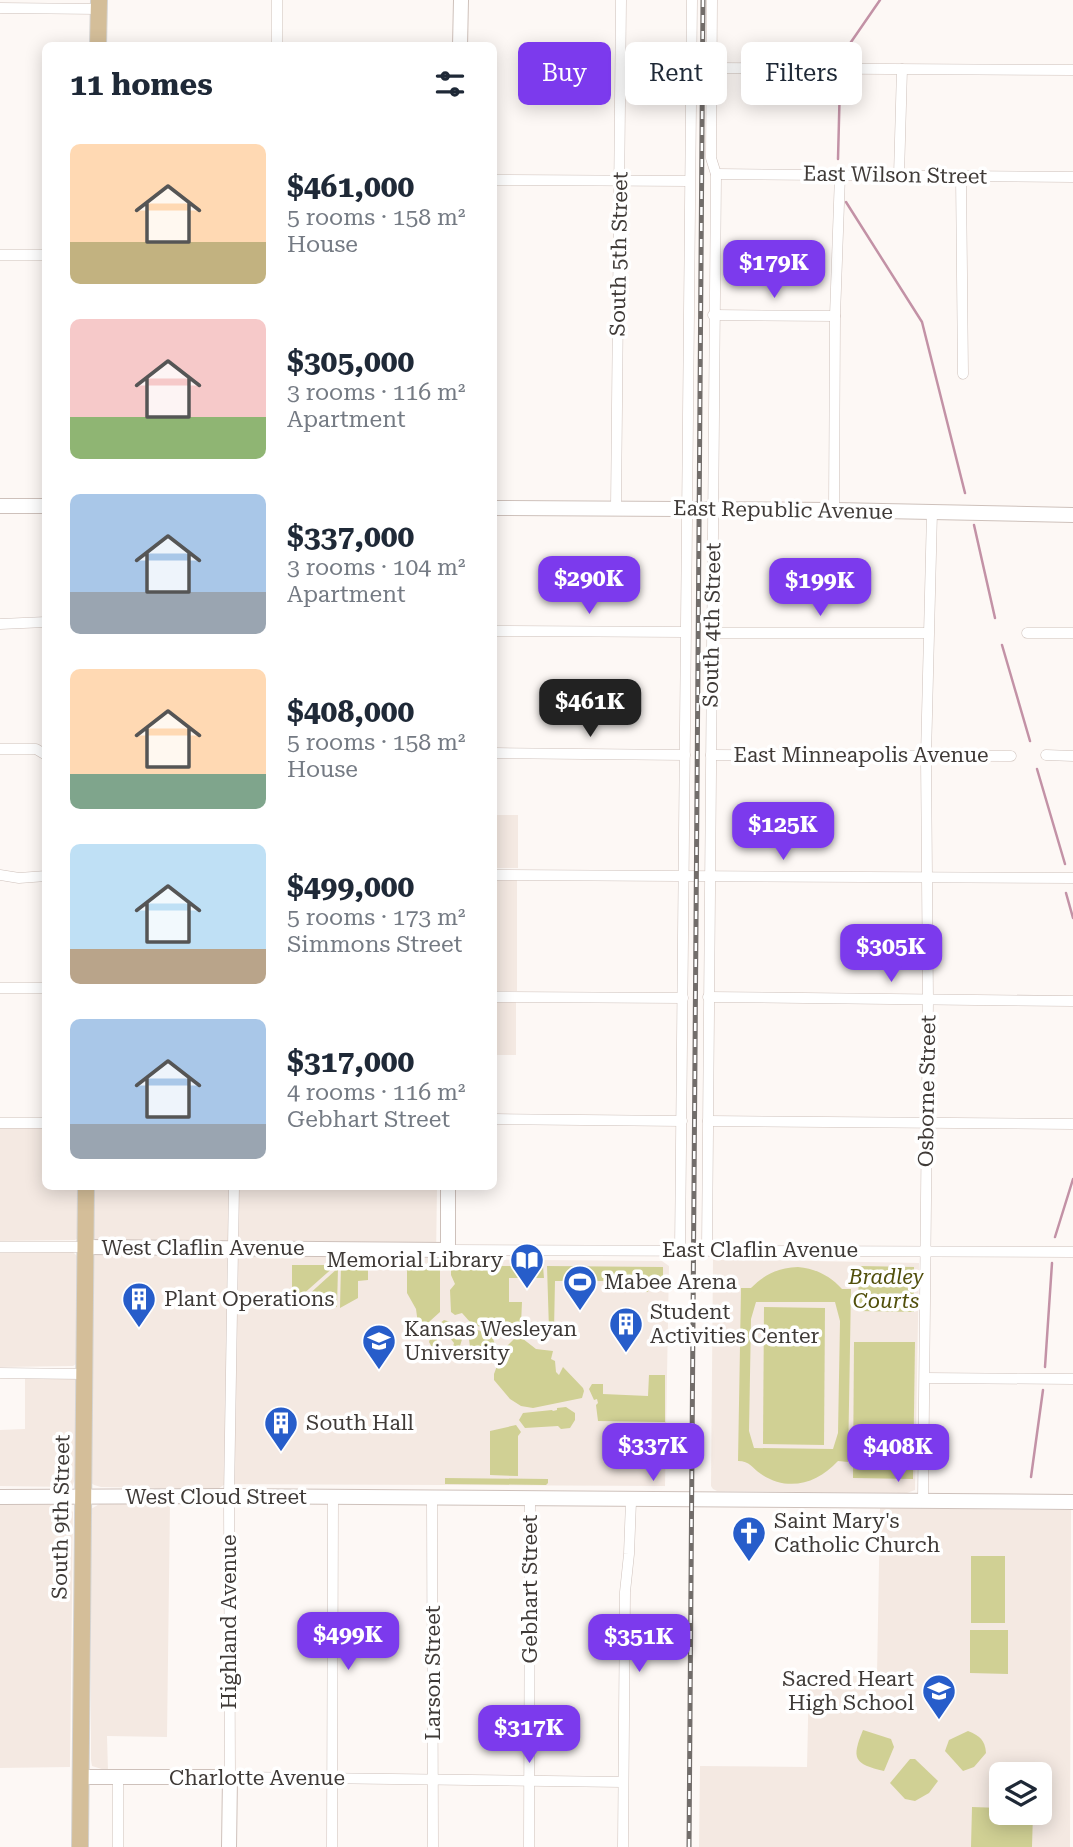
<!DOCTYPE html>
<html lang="en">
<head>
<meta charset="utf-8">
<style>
	:root { --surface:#fff; --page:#f2f2f3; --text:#1f2937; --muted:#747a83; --accent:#7c3aed }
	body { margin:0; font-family:"Roboto Serif",serif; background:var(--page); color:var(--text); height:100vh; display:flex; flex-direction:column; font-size:26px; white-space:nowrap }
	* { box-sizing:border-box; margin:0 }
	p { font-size:23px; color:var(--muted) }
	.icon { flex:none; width:38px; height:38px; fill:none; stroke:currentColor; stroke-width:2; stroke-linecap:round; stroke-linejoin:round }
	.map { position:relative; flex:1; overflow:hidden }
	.side { position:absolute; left:42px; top:42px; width:455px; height:1148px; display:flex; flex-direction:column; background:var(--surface); border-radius:10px; box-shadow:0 4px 18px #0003 }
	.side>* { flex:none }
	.top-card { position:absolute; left:518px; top:42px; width:450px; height:63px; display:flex; gap:14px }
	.tools { position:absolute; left:989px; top:1762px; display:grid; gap:14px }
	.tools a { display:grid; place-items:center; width:63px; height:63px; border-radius:10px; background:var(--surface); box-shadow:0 4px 18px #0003; font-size:35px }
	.price { position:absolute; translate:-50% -60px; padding:0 16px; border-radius:14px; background:var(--accent); color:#fff; font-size:23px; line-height:46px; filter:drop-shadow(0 2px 4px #0008) }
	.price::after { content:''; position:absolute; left:50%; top:42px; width:21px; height:16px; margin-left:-10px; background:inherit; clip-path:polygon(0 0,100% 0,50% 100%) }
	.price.active { background:#222; color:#fff }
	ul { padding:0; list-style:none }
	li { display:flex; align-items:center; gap:21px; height:175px; padding:0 28px }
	li span { display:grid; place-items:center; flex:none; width:196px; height:140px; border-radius:10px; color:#555 }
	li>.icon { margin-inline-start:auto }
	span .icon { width:84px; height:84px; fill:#fffc; stroke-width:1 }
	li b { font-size:30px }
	h2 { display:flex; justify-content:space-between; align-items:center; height:84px; padding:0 28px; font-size:30px }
	.tag { padding:0 24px; border-radius:10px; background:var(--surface); box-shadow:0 4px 18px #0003; font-size:24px; line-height:63px }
	.tag.active { background:var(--accent); color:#fff }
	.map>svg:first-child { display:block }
	.built { fill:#f4e9e2; fill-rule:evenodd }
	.green { fill:#d0d094; fill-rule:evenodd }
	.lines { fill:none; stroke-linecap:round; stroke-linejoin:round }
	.stream { stroke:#c392a6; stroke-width:2.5 }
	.street-casing { stroke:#cec1bb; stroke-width:11 }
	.secondary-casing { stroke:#cec1bb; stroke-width:16 }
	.primary-casing { stroke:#d5d4d3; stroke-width:18 }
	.street { stroke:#fff; stroke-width:10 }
	.secondary { stroke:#fff; stroke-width:14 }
	.primary { stroke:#d4be99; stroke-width:16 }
	.rail-casing { stroke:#726d6a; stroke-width:5 }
	.rail { stroke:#fff; stroke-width:2.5; stroke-dasharray:8; stroke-linecap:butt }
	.labels { text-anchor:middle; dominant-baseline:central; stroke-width:7; stroke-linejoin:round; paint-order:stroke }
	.street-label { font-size:21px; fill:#3f3a37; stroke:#fff }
	.poi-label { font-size:21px; fill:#3f3a37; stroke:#fff; text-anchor:start }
	.park-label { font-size:21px; font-style:italic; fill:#514f0b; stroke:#fff }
</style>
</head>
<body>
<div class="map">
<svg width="1073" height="1847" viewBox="0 0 1073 1847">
	<rect width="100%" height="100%" fill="#fdf8f5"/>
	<g class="built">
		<rect x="494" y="815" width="24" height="53"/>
		<rect x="494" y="879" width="23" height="112"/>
		<path d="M 494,1001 L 516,1002 L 516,1055 L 494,1055 Z"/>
		<path d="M 0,1127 L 45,1127 L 46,1186 L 80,1187 L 78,1238 L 75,1240 L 0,1241 Z"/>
		<path d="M 92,1187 L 437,1187 L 436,1259 L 662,1261 L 669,1266 L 665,1486 L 225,1484 L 218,1489 L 101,1487 L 94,1485 L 90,1482 Z"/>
		<path d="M 73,1252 L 79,1258 L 76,1364 L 73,1366 L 0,1367 L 0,1253 Z"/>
		<path d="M 713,1259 L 919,1263 L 915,1490 L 907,1493 L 717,1491 L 713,1489 L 711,1486 Z"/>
		<path d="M 25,1377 L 74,1377 L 77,1381 L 75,1479 L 72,1487 L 0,1486 L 0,1430 L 25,1429 Z"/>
		<path d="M 103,1502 L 170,1503 L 167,1737 L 107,1736 L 108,1771 L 92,1766 L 91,1760 L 91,1509 Z"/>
		<path d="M 0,1503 L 64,1503 L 73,1512 L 70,1767 L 0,1768 Z"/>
		<path d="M 880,1508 L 1071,1510 L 1070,1847 L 699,1847 L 700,1766 L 807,1767 L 809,1676 L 877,1676 ZM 1001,1774 L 1040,1774 L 1040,1813 L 1001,1813 Z"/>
	</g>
	<g class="green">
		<path d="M 292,1265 L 336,1265 L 292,1304 Z"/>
		<path d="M 341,1265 L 368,1265 L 368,1280 L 358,1281 L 358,1298 L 340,1308 Z"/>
		<path d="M 407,1266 L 440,1266 L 440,1312 L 430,1321 L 423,1332 L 419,1331 L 416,1309 L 407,1293 Z"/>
		<path d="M 451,1266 L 543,1266 L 544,1278 L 509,1278 L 509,1302 L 522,1302 L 521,1324 L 518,1327 L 480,1327 L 470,1322 L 462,1313 L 455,1315 L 451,1312 L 450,1290 L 455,1284 L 451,1275 Z"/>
		<path d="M 547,1266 L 663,1267 L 663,1286 L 649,1286 L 648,1292 L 606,1292 L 606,1281 L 555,1281 L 554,1330 L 549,1330 Z"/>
		<path d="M 859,1266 L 914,1267 L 914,1312 L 858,1311 Z"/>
		<path d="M 798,1267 C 816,1269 829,1275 842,1289 L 851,1289 L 848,1462 L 838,1461 C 817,1484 788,1492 761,1474 C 752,1468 750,1461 738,1461 L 741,1288 L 751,1288 C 765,1274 778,1268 798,1267 ZM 756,1302 L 835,1302 L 840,1321 L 838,1433 L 833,1449 L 754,1448 L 749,1431 L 751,1319 Z"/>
		<path d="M 338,1268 L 337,1307 L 296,1306 Z"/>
		<path d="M 764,1307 L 825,1308 L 824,1445 L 763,1444 Z"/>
		<path d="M 444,1320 L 457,1324 L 463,1336 L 460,1346 L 451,1353 L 454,1343 L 446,1333 L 438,1336 L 434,1351 L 429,1342 L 433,1329 Z"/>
		<path d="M 471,1328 C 483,1333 492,1329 495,1345 L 493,1345 L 492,1350 L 495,1351 L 492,1363 L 470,1347 L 468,1331 Z"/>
		<path d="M 518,1335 L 536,1349 L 553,1351 L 551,1359 L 555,1361 L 556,1372 L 559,1375 L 563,1367 L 583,1388 L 584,1391 L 582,1398 L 533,1408 L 521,1406 L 510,1399 L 494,1380 L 494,1374 L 503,1350 Z"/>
		<path d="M 854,1342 L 915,1342 L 913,1479 L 853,1478 Z"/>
		<path d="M 649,1375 L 665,1375 L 665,1422 L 598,1421 L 596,1405 L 598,1403 L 597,1399 L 594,1400 L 589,1389 L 592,1384 L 603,1384 L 603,1394 L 648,1396 Z"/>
		<path d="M 566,1407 L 575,1413 L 575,1420 L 570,1428 L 561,1429 L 558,1426 L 525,1428 L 519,1420 L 523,1413 L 552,1410 L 553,1411 L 557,1410 L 557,1408 Z"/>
		<path d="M 516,1425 L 521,1432 L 518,1436 L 518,1476 L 490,1475 L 490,1431 Z"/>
		<path d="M 445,1478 L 548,1479 L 548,1483 L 546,1485 L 445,1484 Z"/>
		<rect x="971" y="1556" width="34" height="67"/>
		<path d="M 970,1630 L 1008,1630 L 1008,1674 L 970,1673 Z"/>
		<path d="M 863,1730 L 891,1739 L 894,1747 L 884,1771 C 854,1764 851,1759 863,1730 Z"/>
		<path d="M 968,1731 C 980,1736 985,1740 986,1753 L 974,1767 L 963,1771 L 945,1751 L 949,1740 Z"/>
		<path d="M 910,1759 L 915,1759 L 938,1781 L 929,1793 L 915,1801 L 905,1799 L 890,1783 Z"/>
		<path d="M 972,1807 L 1001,1808 L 1001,1813 L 1033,1813 L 1032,1847 L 971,1847 Z"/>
	</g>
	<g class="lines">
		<g class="stream">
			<path d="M 840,58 L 880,0"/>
			<path d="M 838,159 L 840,81"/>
			<path d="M 846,202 L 922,322 L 965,493"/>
			<path d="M 974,525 L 995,618"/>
			<path d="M 1002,645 L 1030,741"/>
			<path d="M 1037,769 L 1065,864"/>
			<path d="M 1066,893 L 1073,918"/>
			<path d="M 1055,1237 L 1073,1179"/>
			<path d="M 1045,1367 L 1052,1263"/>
			<path d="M 1031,1477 L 1043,1390"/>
		</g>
		<g class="street-casing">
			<g id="street">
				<path d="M 0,8 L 99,9"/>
				<path d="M 277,46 L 277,0"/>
				<path d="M 712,68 L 1073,70"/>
				<path d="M 716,174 L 1073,177"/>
				<path d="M 899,175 L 902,69"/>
				<path d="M 961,176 L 963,374"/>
				<path d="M 494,180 L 689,181"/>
				<path d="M 0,255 L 46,255"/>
				<path d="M 713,315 L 835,316"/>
				<path d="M 616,508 L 621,0"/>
				<path d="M 834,510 L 835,316 L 840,175"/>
				<path d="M 0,624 L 46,622"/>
				<path d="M 494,631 L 685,632"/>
				<path d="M 712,633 L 928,633"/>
				<path d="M 1027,633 L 1073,633"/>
				<path d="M 0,749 L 36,749 L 46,755"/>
				<path d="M 494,753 L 685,755"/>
				<path d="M 711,755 L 1011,756"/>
				<path d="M 1046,755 L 1073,756"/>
				<path d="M 0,875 L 19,878 L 46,876"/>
				<path d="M 494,875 L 1073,878"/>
				<path d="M 0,988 L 46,988"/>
				<path d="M 494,997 L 683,998"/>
				<path d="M 708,997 L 1073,1001"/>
				<path d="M 494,1119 L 682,1121"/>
				<path d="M 708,1121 L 1073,1124"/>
				<path d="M 0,1123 L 46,1123"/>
				<path d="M 234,1186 L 229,1496 L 230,1777 L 623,1782"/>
				<path d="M 0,1247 L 85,1247"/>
				<path d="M 448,1250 L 1073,1252"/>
				<path d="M 680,1250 L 692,0"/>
				<path d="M 707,1250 L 716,174 L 711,158 L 712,0"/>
				<path d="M 0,1373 L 83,1374"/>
				<path d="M 925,1378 L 1073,1379"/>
				<path d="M 432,1498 L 433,1847"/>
				<path d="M 923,1502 L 928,999 L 926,756 L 932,512"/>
				<path d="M 118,1777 L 118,1847"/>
				<path d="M 332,1847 L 333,1497"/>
				<path d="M 529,1847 L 530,1499"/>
				<path d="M 623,1847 L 625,1592 L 629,1554 L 631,1501"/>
			</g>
		</g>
		<g class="secondary-casing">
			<g id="secondary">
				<path d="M 460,46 L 461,0"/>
				<path d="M 0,506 L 46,506"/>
				<path d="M 494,508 L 834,510 L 1073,515"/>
				<path d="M 85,1247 L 448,1250 L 448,1186"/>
				<path d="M 0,1497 L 229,1496 L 1073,1502"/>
				<path d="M 80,1777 L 230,1777 L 229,1847"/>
			</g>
		</g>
		<g class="primary-casing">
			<g id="primary">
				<path d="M 98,46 L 99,0"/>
				<path d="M 80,1847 L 86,1186"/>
			</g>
		</g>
		<use href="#street" class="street"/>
		<use href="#secondary" class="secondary"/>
		<use href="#primary" class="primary"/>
		<g class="rail-casing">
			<path id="rail" d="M 689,1847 L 703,0"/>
		</g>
		<use href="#rail" class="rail"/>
	</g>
	<defs>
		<g id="library-pin" transform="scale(1.75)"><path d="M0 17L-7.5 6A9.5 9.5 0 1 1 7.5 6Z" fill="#275dca" stroke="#fff"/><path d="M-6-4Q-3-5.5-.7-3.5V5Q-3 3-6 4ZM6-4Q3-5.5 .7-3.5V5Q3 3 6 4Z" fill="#fff"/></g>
		<g id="stadium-pin" transform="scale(1.75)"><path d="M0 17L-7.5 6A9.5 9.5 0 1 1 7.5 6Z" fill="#275dca" stroke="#fff"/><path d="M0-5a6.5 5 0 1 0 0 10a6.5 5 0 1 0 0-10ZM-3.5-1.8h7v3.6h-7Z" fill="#fff"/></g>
		<g id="building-pin" transform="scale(1.75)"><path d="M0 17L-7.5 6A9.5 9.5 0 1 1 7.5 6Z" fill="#275dca" stroke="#fff"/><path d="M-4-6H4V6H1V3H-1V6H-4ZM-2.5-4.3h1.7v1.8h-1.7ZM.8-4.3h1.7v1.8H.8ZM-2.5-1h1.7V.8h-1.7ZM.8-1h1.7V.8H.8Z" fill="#fff"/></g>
		<g id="university-pin" transform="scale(1.75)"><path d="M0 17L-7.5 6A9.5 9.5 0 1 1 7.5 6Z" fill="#275dca" stroke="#fff"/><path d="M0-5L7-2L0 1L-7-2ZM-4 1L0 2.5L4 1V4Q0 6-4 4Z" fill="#fff"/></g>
		<g id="church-pin" transform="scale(1.75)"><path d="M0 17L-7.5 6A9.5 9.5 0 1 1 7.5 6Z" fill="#275dca" stroke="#fff"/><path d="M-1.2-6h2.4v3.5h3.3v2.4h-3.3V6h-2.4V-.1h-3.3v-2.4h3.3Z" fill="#fff"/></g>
		<g id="school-pin" transform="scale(1.75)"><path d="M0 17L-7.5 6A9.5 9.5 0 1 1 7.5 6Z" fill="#275dca" stroke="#fff"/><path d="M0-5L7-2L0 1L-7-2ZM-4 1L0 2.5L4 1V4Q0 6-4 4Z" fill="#fff"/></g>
	</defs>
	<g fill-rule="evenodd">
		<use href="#library-pin" x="527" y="1260"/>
		<use href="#stadium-pin" x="580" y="1282"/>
		<use href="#building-pin" x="139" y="1299"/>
		<use href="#building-pin" x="626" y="1324"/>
		<use href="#university-pin" x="379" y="1341"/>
		<use href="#building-pin" x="281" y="1423"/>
		<use href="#church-pin" x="749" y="1533"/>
		<use href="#school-pin" x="939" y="1691"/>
	</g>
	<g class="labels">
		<g class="street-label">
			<text transform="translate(895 175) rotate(1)">East Wilson Street</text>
			<text transform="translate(619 254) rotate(-89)">South 5th Street</text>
			<text transform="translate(783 510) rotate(1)">East Republic Avenue</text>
			<text transform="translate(712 625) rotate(-89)">South 4th Street</text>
			<text x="861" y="755">East Minneapolis Avenue</text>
			<text transform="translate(927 1091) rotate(-89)">Osborne Street</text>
			<text x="203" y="1248">West Claflin Avenue</text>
			<text x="760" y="1250">East Claflin Avenue</text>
			<text x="216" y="1497">West Cloud Street</text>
			<text transform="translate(61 1517) rotate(-89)">South 9th Street</text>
			<text transform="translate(530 1589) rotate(-90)">Gebhart Street</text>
			<text transform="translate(229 1622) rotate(-90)">Highland Avenue</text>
			<text transform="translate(433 1673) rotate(-90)">Larson Street</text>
			<text x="257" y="1778">Charlotte Avenue</text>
		</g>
		<g class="poi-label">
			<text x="503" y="1260" text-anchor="end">Memorial Library</text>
			<text x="604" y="1282">Mabee Arena</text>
			<text x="164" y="1299">Plant Operations</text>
			<text x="650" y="1312">Student<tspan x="650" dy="24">Activities Center</tspan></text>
			<text x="404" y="1329">Kansas Wesleyan<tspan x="404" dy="24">University</tspan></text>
			<text x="306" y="1423">South Hall</text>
			<text x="774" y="1521">Saint Mary's<tspan x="774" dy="24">Catholic Church</tspan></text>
			<text x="914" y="1679" text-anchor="end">Sacred Heart<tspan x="914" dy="24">High School</tspan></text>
		</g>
		<g class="park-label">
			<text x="886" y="1277">Bradley<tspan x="886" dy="24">Courts</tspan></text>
		</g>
	</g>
</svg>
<div class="tools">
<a><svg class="icon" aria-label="layers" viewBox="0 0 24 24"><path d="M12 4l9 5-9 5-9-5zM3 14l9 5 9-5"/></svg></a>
</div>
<b class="price" style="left:774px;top:300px">$179K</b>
<b class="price" style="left:589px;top:616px">$290K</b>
<b class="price" style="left:820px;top:618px">$199K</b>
<b class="price active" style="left:590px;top:739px">$461K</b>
<b class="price" style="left:783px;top:862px">$125K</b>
<b class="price" style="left:891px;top:984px">$305K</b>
<b class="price" style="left:653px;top:1483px">$337K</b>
<b class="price" style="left:898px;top:1484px">$408K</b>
<b class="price" style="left:348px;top:1672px">$499K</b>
<b class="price" style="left:639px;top:1674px">$351K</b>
<b class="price" style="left:529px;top:1765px">$317K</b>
<div class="top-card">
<a class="tag active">Buy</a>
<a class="tag">Rent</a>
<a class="tag">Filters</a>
</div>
<section class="side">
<h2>11 homes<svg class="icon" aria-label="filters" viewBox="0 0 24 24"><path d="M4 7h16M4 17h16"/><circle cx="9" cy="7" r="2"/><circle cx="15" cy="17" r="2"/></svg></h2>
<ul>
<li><span style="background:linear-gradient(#ffd9b3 70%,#c2b280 0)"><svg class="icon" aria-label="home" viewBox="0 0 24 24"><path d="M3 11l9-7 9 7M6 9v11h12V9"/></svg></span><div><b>$461,000</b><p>5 rooms · 158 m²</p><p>House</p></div></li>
<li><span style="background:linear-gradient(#f6c9c9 70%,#8fb573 0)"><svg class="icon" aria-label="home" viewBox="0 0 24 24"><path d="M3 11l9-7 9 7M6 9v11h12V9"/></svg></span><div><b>$305,000</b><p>3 rooms · 116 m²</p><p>Apartment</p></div></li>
<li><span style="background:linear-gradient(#a9c7e8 70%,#9aa5b1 0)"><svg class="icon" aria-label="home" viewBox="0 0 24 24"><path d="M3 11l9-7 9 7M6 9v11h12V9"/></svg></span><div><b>$337,000</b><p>3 rooms · 104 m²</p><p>Apartment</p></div></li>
<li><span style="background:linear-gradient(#ffd9b3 75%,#7fa58c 0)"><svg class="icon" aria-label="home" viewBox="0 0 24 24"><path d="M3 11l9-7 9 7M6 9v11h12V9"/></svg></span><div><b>$408,000</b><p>5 rooms · 158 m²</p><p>House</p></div></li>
<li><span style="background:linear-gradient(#bfe0f5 75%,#b9a48a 0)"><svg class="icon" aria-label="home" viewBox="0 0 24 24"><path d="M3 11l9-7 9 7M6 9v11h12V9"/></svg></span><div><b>$499,000</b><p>5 rooms · 173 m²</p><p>Simmons Street</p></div></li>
<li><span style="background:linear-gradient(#a9c7e8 75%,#9aa5b1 0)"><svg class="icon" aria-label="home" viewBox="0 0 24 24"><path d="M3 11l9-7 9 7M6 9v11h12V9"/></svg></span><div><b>$317,000</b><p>4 rooms · 116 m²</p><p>Gebhart Street</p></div></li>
</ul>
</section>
</div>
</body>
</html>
